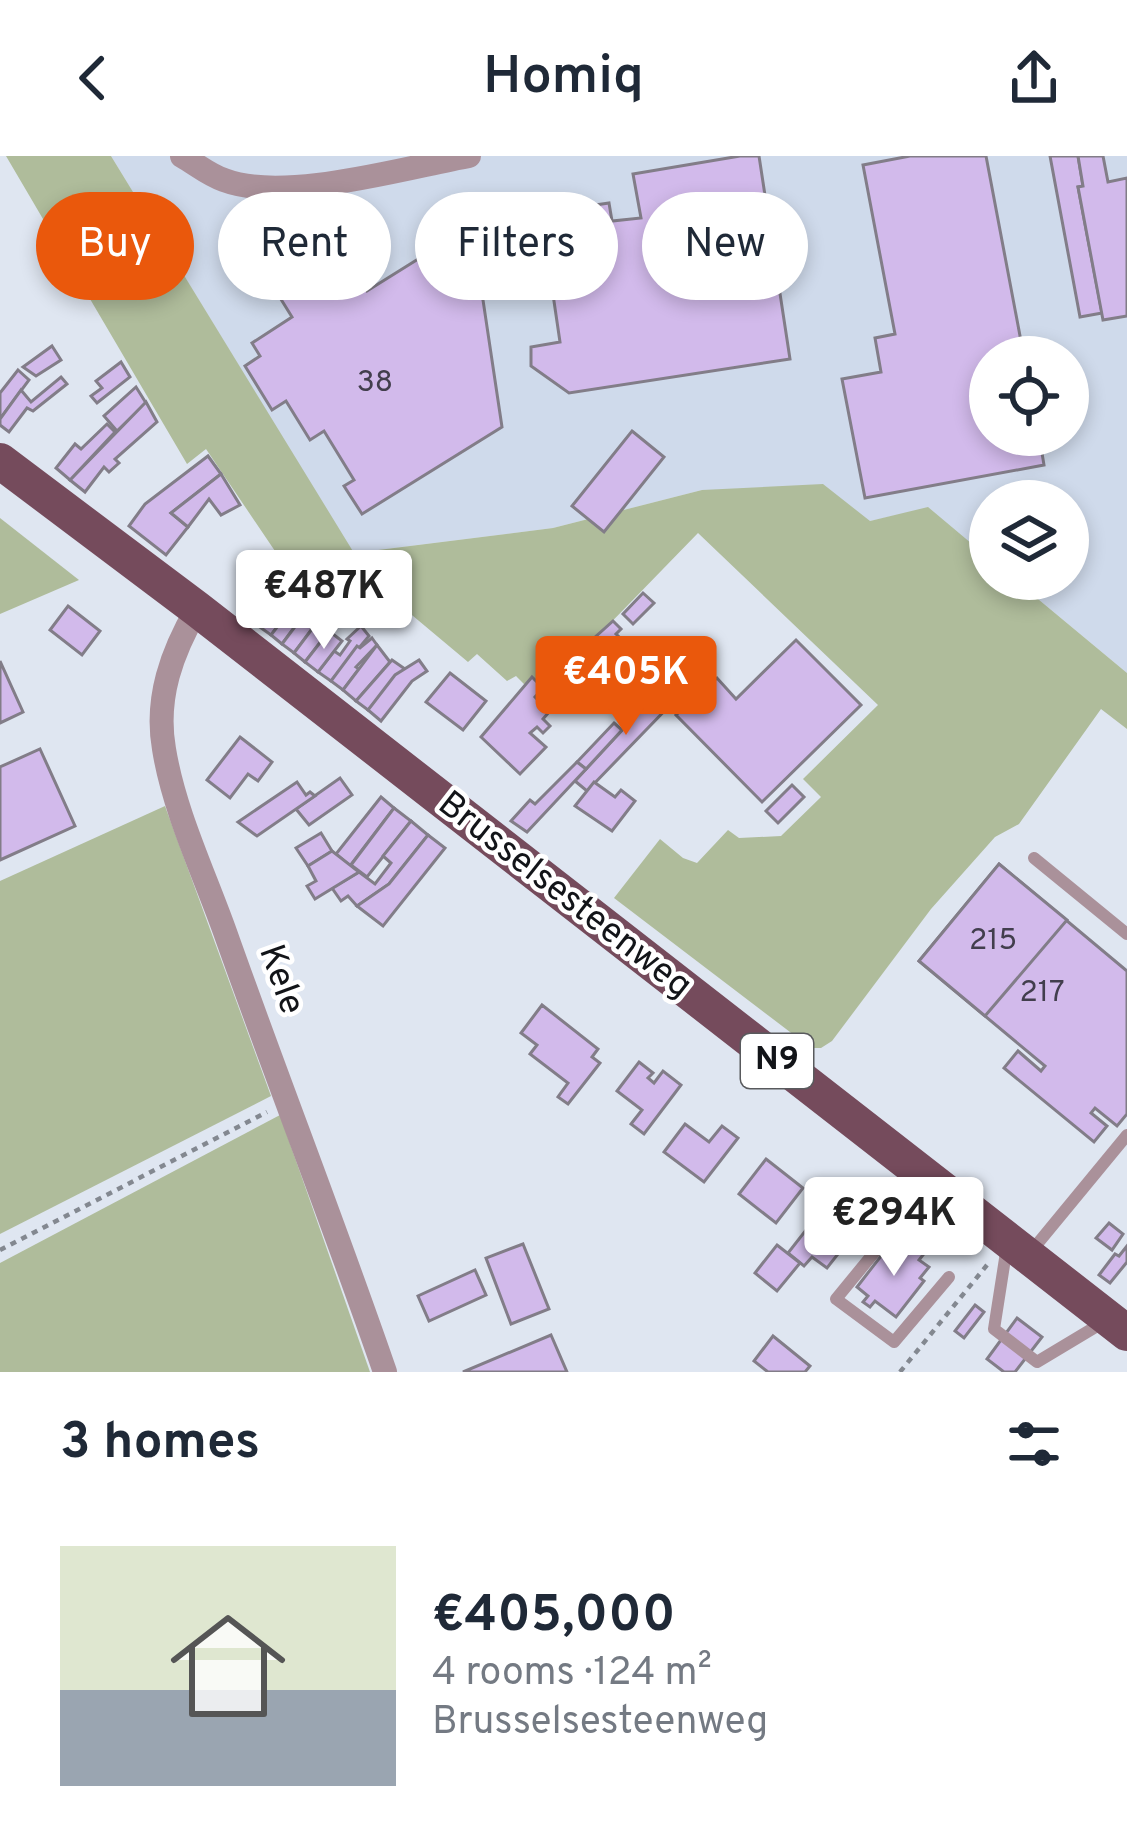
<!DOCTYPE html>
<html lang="en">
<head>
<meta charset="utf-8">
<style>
	:root { --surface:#fff; --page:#f6f6f7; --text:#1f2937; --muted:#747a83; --line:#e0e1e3; --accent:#ea580c }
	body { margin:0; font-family:Overpass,sans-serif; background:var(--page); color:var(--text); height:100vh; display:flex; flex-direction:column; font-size:45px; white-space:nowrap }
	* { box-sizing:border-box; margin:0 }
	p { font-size:39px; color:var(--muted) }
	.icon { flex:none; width:66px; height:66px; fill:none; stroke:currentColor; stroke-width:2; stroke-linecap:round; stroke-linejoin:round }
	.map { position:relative; height:1216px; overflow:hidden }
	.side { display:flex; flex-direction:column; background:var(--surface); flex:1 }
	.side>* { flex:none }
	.top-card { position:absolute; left:36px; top:36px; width:1056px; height:108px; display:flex; gap:24px }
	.fabs { position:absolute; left:969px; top:180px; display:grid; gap:24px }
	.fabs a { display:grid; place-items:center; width:120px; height:120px; border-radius:50%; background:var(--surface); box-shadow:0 6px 18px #0003; font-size:60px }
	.price { position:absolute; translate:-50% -102px; padding:0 27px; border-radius:12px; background:#fff; color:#222; font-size:39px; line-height:78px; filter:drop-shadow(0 3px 6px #0008) }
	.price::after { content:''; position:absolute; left:50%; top:72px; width:36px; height:27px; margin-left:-18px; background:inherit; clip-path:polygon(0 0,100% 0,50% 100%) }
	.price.current { background:var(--accent); color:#fff }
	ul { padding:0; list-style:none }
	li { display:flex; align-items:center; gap:36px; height:300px; padding:0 60px }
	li+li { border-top:3px solid var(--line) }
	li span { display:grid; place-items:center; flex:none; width:336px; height:240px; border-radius:0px; color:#555 }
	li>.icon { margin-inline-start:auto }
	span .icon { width:144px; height:144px; fill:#fffc; stroke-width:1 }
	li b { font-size:51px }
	h2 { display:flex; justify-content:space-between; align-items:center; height:144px; padding:0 60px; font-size:51px }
	.tag { padding:0 42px; border-radius:54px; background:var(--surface); box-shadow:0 6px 18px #0003; font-size:42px; line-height:108px }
	.tag.current { background:var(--accent); color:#fff }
	header { display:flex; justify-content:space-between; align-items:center; height:156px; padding:0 60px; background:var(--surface); font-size:54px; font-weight:600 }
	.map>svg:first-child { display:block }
	.built { fill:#cfdaeb; fill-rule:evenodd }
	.green { fill:#afbc9b }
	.building { fill:#d2baeb; stroke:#827d88; stroke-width:3 }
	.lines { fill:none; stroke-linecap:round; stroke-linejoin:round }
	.path { stroke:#838890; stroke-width:4.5; stroke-dasharray:6 6; stroke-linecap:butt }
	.lane { stroke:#aa919a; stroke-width:12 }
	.street { stroke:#aa919a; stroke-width:24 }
	.primary { stroke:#754b5c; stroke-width:36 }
	.labels { text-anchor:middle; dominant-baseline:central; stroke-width:9; stroke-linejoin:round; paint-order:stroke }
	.number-label { font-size:30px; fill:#423e4d }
	.shield { fill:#fff; stroke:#595a5d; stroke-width:3 }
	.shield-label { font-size:33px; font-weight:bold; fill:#121418 }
	.street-label { font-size:36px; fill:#121418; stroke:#fff }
</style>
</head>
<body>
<header><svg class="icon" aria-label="back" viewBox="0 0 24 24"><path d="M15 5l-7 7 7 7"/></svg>Homiq<svg class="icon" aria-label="share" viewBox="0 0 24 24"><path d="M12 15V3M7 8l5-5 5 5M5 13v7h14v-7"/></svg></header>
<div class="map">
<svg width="1127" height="1216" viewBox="0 0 1127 1216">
	<rect width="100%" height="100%" fill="#dfe6f1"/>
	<path class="built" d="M 111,0 L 1127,0 L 1127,517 L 1014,423 L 1068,423 L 1068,345 L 990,345 L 990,403 L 928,352 L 870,365 L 702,334 L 553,372 L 353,397 ZM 990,201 L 1068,201 L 1068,279 L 990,279 Z"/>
	<g class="green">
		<path d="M 6,0 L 111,0 L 354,397 L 553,372 L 702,334 L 823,328 L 870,365 L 928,351 L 990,403 L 990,423 L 1014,423 L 1127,517 L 1127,573 L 1101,553 L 1019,668 L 995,681 L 931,753 L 832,885 L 821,892 L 811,892 L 614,742 L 660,683 L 683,702 L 697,707 L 728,674 L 739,682 L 781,680 L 821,641 L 803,623 L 878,549 L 698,377 L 592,486 L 609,504 L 560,553 L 537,528 L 530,534 L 516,520 L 507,525 L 477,498 L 468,506 L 345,403 L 300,432 L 206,293 L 187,308 Z"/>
		<path d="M 0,362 L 79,424 L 0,458 Z"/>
		<path d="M 165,650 L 271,940 L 0,1078 L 0,725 Z"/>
		<path d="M 280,959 L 370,1216 L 0,1216 L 0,1107 Z"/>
	</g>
	<g class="building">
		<path d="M 740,0 L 759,0 L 790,203 L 569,237 L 531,210 L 531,191 L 560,186 L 541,57 L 609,47 L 612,65 L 641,62 L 633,18 Z"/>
		<path d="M 910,0 L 986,0 L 1024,201 L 990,201 L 990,279 L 1039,279 L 1044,309 L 865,342 L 842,223 L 881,216 L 875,182 L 895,178 L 863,9 Z"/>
		<path d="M 1050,0 L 1078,0 L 1083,30 L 1078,31 L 1102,157 L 1080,161 Z"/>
		<path d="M 1078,0 L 1103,0 L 1108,26 L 1127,22 L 1127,160 L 1103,164 L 1078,31 L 1083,30 Z"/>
		<path d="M 447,85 L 483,144 L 502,271 L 362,358 L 344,330 L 354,324 L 324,275 L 310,284 L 286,245 L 272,254 L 245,210 L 260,200 L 252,187 L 292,161 L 274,132 L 312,108 L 331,137 L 358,120 L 367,135 Z"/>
		<path d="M 52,190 L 61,204 L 36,220 L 23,211 Z"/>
		<path d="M 121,206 L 130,221 L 97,247 L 91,240 L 102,232 L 96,225 Z"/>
		<path d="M 18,214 L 29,224 L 0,263 L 0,237 Z"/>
		<path d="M 61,221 L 67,228 L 33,255 L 27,252 L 9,276 L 0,269 L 0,263 L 21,234 L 31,246 Z"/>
		<path d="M 136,231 L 146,247 L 117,275 L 104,260 Z"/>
		<path d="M 146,246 L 157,266 L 115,303 L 119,307 L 109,316 L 104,311 L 85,336 L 70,324 Z"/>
		<path d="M 107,268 L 115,276 L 70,324 L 56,312 L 75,288 L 81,293 Z"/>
		<path d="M 632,275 L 664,301 L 604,376 L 572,350 Z"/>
		<path d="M 208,300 L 221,318 L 171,357 L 188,371 L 166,399 L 129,370 L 145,348 Z"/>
		<path d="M 221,318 L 240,349 L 221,359 L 209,343 L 188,371 L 171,357 Z"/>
		<path d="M 298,431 L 304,436 L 271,479 L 250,464 Z"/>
		<path d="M 304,436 L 301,453 L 305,457 L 282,488 L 271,479 Z"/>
		<path d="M 643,437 L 654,447 L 633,468 L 623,458 Z"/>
		<path d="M 68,450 L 100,475 L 82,499 L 50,474 Z"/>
		<path d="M 324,450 L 327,453 L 294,497 L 282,488 L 303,460 L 307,463 L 315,452 Z"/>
		<path d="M 327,453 L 333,457 L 323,471 L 329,475 L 305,506 L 294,497 Z"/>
		<path d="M 613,465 L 621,473 L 616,478 L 642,502 L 627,517 L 600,490 L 596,495 L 592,490 L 595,486 L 593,483 Z"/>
		<path d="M 361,470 L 369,480 L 331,525 L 318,516 L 334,495 L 340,499 L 350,485 L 347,483 Z"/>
		<path d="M 329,475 L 342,485 L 318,516 L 305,506 Z"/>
		<path d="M 372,482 L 377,489 L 356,511 L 359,513 L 343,534 L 331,525 L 357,490 L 360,492 Z"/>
		<path d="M 796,484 L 861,549 L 762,646 L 676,559 L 717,522 L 736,543 Z"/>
		<path d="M 377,489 L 390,506 L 356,545 L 343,534 Z"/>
		<path d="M 392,504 L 405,513 L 368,554 L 356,545 Z"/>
		<path d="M 419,504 L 427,515 L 412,525 L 381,565 L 368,554 L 395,519 Z"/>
		<path d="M 0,505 L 23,556 L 0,567 Z"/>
		<path d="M 450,517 L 486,545 L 463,574 L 426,546 Z"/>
		<path d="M 532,521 L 543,532 L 535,541 L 549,556 L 543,563 L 550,570 L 543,577 L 537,571 L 530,577 L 546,591 L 520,618 L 481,581 Z"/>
		<path d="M 662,531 L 675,544 L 587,635 L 575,625 Z"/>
		<path d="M 614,567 L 622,574 L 586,613 L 577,606 Z"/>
		<path d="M 240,581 L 272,606 L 258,625 L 248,618 L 230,642 L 207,624 Z"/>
		<path d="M 40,593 L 75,670 L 0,704 L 0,611 Z"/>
		<path d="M 577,606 L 586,613 L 527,676 L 511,665 L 530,644 L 535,648 Z"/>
		<path d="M 340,622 L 352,639 L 309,669 L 296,653 Z"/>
		<path d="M 297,626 L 306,639 L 310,636 L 315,640 L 257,680 L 238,666 Z"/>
		<path d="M 594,626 L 615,641 L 621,634 L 635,645 L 612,675 L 575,650 Z"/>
		<path d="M 792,629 L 804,641 L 778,667 L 766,655 Z"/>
		<path d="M 381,641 L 394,652 L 350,710 L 336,698 Z"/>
		<path d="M 394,652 L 411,665 L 367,721 L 351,709 Z"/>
		<path d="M 411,665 L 428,679 L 389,728 L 357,750 L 348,740 L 341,745 L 332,732 L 359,716 L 375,728 L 391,707 L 383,700 Z"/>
		<path d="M 321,677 L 332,695 L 308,710 L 296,692 Z"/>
		<path d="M 428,679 L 445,692 L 383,770 L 357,750 L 389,728 Z"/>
		<path d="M 332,695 L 359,716 L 315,743 L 307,730 L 316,725 L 308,710 Z"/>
		<path d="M 999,708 L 1127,815 L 1127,958 L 1117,970 L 1095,952 L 1091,957 L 1107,970 L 1094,986 L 1004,912 L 1018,895 L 1041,915 L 1045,910 L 919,805 Z"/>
		<path d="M 999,708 L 1067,764 L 985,860 L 919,805 Z"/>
		<path d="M 542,849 L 598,893 L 592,901 L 600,907 L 568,948 L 558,941 L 568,927 L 530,898 L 537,889 L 521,877 Z"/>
		<path d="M 639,906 L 653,917 L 648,922 L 654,927 L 663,915 L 681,929 L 644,978 L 631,968 L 642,954 L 617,935 Z"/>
		<path d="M 685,968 L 709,986 L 722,970 L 738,982 L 704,1026 L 664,996 Z"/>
		<path d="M 766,1003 L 803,1032 L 776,1067 L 739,1038 Z"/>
		<path d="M 835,1037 L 867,1061 L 827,1112 L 812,1101 L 804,1110 L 788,1097 Z"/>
		<path d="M 1109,1067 L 1123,1078 L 1112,1094 L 1096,1082 Z"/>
		<path d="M 904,1084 L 923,1099 L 919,1104 L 929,1111 L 920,1122 L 924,1125 L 896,1161 L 875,1145 L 870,1151 L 863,1146 L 868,1140 L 857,1131 L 888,1091 L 895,1096 Z"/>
		<path d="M 523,1088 L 549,1153 L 511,1168 L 486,1102 Z"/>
		<path d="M 777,1089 L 800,1107 L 777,1135 L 755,1117 Z"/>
		<path d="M 1127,1090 L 1127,1106 L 1110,1127 L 1099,1119 L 1115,1098 L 1119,1100 Z"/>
		<path d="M 475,1114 L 486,1139 L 429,1165 L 418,1140 Z"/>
		<path d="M 975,1149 L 984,1156 L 964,1182 L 955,1175 Z"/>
		<path d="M 1017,1162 L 1042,1181 L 1015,1216 L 1004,1216 L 987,1203 Z"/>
		<path d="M 551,1179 L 567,1216 L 463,1216 Z"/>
		<path d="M 773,1180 L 810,1210 L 805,1216 L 768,1216 L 754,1205 Z"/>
	</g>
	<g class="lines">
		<g class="path">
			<path d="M 0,1094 L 267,956"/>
			<path d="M 900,1216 L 987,1109"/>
		</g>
		<g class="lane">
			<path d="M 1034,702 L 1127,778"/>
			<path d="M 928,1031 L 836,1143 L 894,1186 L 949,1121"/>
			<path d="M 1007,1090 L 994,1173 L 1037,1206 L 1102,1167"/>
			<path d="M 1029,1098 L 1127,979"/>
		</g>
		<g class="street">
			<path d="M 182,0 C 196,8 209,19 224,24 C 284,47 404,12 469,0"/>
			<path d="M 197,453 C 172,496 155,542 164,593 C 174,655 204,717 225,776 C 277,923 334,1068 385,1216"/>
		</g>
		<path class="primary" d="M 0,305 L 197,453 L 1127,1177"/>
	</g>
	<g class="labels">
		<g class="number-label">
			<text x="375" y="227">38</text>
			<text x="993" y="785">215</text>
			<text x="1042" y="837">217</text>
		</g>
		<rect class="shield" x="741" y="878" width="72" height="54" rx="9"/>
		<g class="shield-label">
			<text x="777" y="905">N9</text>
		</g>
		<g class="street-label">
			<text transform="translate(564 740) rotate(38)">Brusselsesteenweg</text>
			<text transform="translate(280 824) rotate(70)">Kele</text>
		</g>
	</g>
</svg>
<div class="fabs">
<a><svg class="icon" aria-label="locate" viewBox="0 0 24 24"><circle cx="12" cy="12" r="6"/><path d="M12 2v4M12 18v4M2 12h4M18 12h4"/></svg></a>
<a><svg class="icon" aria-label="layers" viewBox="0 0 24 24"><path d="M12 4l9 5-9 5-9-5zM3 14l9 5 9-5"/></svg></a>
</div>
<b class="price" style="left:324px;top:496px">€487K</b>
<b class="price current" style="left:626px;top:582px">€405K</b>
<b class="price" style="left:894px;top:1123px">€294K</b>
<div class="top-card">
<a class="tag current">Buy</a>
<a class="tag">Rent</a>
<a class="tag">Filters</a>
<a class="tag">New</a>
</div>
</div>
<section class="side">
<h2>3 homes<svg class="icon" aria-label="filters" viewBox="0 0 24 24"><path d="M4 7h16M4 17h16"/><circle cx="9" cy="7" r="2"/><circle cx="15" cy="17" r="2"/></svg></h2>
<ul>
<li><span style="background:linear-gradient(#dfe7d0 60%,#9aa5b1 0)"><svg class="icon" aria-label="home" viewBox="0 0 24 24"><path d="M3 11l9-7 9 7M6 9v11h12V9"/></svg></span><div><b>€405,000</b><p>4 rooms · 124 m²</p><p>Brusselsesteenweg</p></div></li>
</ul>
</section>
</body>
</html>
